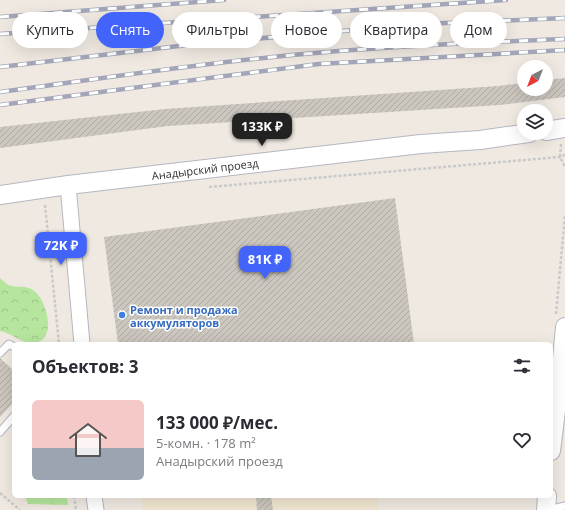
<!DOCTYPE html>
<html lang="ru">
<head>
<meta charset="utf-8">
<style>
	:root { --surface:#fff; --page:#f2f2f3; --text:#2b2b33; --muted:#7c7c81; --accent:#4264fb }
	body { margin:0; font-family:"Open Sans",sans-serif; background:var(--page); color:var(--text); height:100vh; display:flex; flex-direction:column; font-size:15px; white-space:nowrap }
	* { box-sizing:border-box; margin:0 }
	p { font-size:13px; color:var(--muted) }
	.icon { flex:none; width:22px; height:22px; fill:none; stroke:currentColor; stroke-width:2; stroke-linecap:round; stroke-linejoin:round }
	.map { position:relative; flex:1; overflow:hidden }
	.panel { position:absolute; left:12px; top:342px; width:541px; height:156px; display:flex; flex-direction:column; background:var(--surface); border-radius:6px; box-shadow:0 4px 16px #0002 }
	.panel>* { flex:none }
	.hud { position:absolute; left:12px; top:12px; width:541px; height:36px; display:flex; gap:8px }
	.needle { width:26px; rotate:222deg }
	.buttons { position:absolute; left:517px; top:60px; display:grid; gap:8px }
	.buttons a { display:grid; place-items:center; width:36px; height:36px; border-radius:50%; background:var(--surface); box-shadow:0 4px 16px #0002; font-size:20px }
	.price { position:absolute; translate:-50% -34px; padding:0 9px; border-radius:8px; background:var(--accent); color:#fff; font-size:13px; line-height:26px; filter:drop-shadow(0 1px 2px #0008) }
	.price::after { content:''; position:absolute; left:50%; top:24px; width:12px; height:9px; margin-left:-6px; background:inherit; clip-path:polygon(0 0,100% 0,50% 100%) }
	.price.on { background:#222; color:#fff }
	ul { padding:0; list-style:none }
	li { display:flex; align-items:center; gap:12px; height:100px; padding:0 20px }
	li span { display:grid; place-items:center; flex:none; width:112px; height:80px; border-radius:6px; color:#555 }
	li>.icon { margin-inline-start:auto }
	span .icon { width:48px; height:48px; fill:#fffc; stroke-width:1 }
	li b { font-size:17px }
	h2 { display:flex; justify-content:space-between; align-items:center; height:48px; padding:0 20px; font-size:17px }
	.pill { padding:0 14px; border-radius:18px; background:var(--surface); box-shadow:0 4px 16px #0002; font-size:14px; line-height:36px }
	.pill.on { background:var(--accent); color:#fff }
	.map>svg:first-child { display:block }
	.education { fill:#f0e6d1 }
	.forest { fill:url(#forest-crowns) }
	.park { fill:url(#park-tufts) }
	.building { fill:url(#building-hatch) }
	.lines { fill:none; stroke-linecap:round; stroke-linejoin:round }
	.service-casing { stroke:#b4b7c1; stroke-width:9 }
	.minor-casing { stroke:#b4b7c1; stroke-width:17 }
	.tertiary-casing { stroke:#b4b7c1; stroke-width:20 }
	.path { stroke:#c9c9c9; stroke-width:2.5; stroke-dasharray:3 2; stroke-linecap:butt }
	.service { stroke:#fff; stroke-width:7 }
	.minor { stroke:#fff; stroke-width:15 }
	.tertiary { stroke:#fff; stroke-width:18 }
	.rail-casing { stroke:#a3a6b8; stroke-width:4.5 }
	.rail { stroke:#fff; stroke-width:3; stroke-dasharray:9; stroke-linecap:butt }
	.shop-dot { fill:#3f7fe0; stroke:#fff; stroke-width:1.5 }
	.labels { text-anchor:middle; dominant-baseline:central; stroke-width:3; stroke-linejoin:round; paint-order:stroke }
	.street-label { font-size:11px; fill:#2e2e2e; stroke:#fff }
	.shop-label { font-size:11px; font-weight:bold; fill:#366cbe; stroke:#fff; text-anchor:start }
</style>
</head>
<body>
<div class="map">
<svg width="565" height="510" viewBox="0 0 565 510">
	<defs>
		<pattern id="forest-crowns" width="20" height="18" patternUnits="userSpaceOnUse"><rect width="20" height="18" fill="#b6e59e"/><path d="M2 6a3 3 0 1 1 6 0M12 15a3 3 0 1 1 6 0" fill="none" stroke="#9dc588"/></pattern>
		<pattern id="park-tufts" width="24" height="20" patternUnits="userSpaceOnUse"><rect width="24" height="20" fill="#b6e59e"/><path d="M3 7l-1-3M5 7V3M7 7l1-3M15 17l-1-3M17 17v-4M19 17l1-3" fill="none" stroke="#9dc588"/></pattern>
		<pattern id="building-hatch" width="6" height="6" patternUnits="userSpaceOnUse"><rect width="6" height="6" fill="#cbc7bf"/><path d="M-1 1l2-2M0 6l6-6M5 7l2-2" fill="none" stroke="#afaba4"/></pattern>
	</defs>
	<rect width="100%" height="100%" fill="#efe9e1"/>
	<path class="education" d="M 141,496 L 377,496 L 379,510 L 143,510 Z"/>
	<path class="forest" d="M 0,278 C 14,293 20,282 33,290 C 47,299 58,341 34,343 C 22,344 12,333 0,331 Z"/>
	<path class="park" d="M 25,496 L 67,496 L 68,505 L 28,504 Z"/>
	<g class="building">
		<path d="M 565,78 L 565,97 L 500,105 L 168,126 L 0,148 L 0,127 L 165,109 L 498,86 L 524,83 L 524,89 L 546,89 L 546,80 Z"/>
		<path d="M 395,198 L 414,344 L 118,344 L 104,237 Z"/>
		<path d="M 0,358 L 14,371 L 14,402 L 0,417 Z"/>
		<path d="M 256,496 L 271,496 L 273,510 L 257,510 Z"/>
	</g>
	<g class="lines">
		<g class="service-casing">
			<g id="service">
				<path d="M 0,353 L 9,344 L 14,347"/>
				<path d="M 0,432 L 14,416"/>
				<path d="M 548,510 L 565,506"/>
			</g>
		</g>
		<g class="minor-casing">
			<g id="minor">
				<path d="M 68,185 L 82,344"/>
				<path d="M 94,496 L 96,510"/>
			</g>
		</g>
		<g class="tertiary-casing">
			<g id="tertiary">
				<path d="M 546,131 L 565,128"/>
				<path d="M 0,195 L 68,185 L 421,144 L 480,140 L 529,133"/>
				<path d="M 551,451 L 561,370 L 565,327"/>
				<path d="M 546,510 L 547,496"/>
			</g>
		</g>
		<g class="path">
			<path d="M 561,144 L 560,157 L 565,167"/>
			<path d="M 209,187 L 560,157 L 565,155"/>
			<path d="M 45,205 L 59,344"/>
			<path d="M 556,314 L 565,215"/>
			<path d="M 0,493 L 20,510"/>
			<path d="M 74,496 L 76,510"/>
		</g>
		<use href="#service" class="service"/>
		<use href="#minor" class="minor"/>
		<use href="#tertiary" class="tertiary"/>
		<g class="rail-casing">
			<g id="rail">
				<path d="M 0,17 L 224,0"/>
				<path d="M 0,34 L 506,0"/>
				<path d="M 0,67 L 196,44 L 422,24 L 565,18"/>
				<path d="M 0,92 C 91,80 181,66 273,57 C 370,47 467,43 565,39"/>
				<path d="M 0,105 L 319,64 L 565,50"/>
			</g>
		</g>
		<use href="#rail" class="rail"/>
	</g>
	<circle class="shop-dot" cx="122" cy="315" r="4"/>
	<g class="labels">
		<g class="street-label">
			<text transform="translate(205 169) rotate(-7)">Анадырский проезд</text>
		</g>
		<g class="shop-label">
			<text x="130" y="309">Ремонт и продажа<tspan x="130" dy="13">аккумуляторов</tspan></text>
		</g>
	</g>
</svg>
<div class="buttons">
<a><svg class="needle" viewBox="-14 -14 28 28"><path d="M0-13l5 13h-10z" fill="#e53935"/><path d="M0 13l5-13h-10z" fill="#7c7c81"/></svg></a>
<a><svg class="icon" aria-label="layers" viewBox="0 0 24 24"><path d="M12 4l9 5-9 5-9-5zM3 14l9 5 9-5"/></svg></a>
</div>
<b class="price on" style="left:262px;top:147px">133K ₽</b>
<b class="price" style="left:61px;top:266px">72K ₽</b>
<b class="price" style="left:265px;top:280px">81K ₽</b>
<div class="hud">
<a class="pill">Купить</a>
<a class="pill on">Снять</a>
<a class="pill">Фильтры</a>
<a class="pill">Новое</a>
<a class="pill">Квартира</a>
<a class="pill">Дом</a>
</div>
<section class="panel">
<h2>Объектов: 3<svg class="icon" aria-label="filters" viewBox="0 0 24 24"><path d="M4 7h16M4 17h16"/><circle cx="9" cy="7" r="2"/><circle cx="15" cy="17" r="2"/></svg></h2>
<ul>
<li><span style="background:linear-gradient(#f6c9c9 60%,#9aa5b1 0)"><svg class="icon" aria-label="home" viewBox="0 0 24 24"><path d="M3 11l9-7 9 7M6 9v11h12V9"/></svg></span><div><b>133 000 ₽/мес.</b><p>5-комн. · 178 m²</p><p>Анадырский проезд</p></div><svg class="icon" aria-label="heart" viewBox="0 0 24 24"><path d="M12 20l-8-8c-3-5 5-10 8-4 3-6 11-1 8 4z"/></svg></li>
</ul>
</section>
</div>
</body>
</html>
